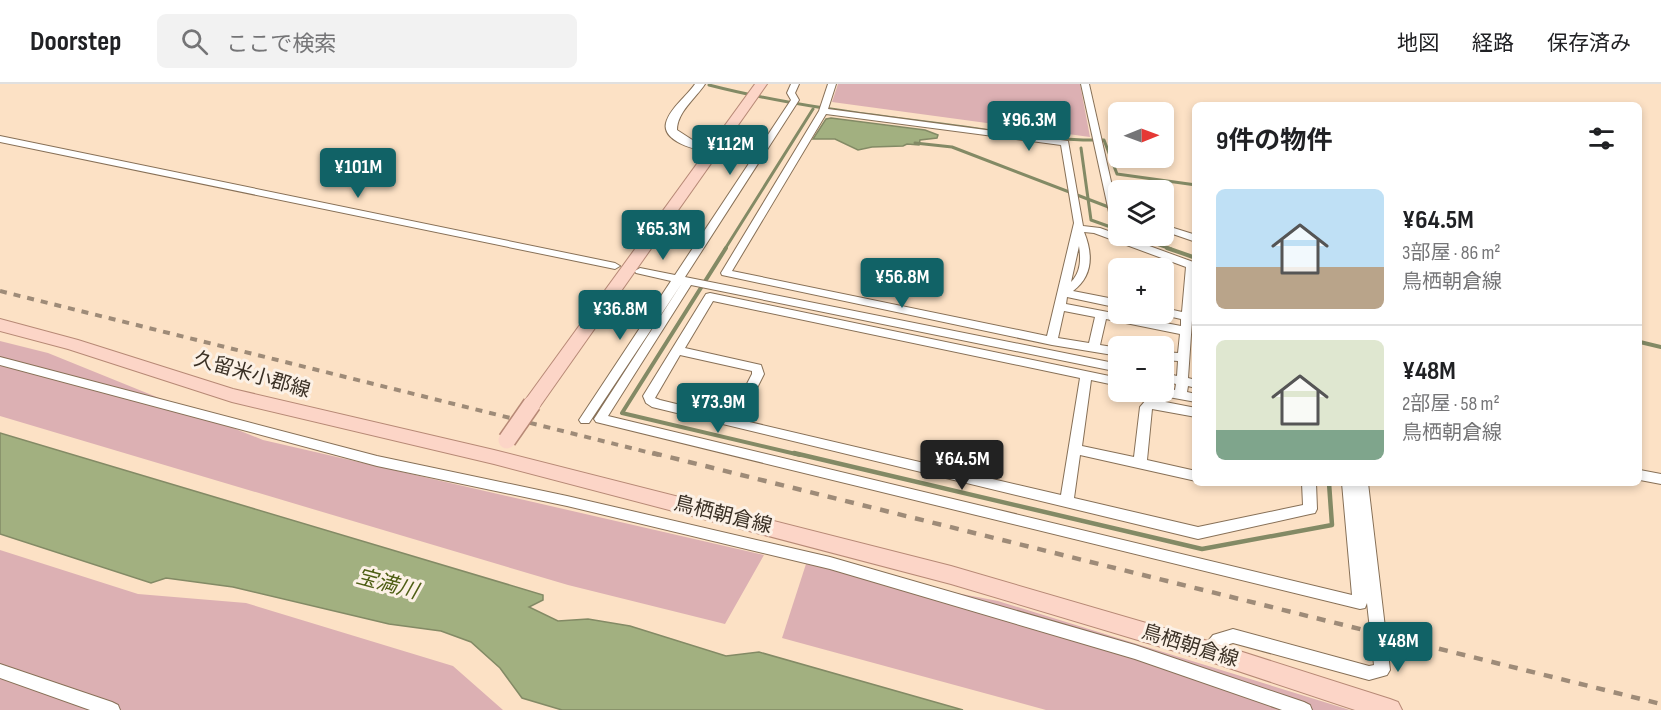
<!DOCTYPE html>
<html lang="ja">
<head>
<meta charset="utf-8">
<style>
	:root { --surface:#fff; --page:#f2f2f2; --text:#202124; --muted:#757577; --line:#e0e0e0; --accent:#116266 }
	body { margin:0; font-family:"Sofia Sans Condensed","Noto Sans JP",sans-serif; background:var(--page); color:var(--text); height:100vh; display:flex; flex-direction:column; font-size:22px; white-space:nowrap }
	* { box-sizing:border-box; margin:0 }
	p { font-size:20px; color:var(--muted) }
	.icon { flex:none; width:33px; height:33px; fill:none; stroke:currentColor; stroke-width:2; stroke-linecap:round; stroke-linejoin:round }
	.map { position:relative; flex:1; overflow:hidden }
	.panel { position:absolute; left:1192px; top:18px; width:450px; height:384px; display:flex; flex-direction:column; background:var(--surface); border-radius:9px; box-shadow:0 3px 9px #0003 }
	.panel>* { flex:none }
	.needle { width:39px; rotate:89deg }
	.fabs { position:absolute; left:1108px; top:18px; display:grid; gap:12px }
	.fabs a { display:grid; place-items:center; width:66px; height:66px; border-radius:9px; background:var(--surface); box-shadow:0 3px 9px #0003; font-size:30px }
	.price { position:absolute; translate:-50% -51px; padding:0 14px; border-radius:6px; background:var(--accent); color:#fff; font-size:20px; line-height:39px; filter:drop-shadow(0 2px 3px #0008) }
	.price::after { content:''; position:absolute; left:50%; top:36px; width:18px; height:14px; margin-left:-9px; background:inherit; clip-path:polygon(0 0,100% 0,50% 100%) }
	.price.current { background:#222; color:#fff }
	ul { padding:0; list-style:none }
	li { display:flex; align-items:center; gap:18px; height:150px; padding:0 24px }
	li+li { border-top:2px solid var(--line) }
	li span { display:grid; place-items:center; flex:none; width:168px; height:120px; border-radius:9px; color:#555 }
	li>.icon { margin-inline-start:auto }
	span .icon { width:72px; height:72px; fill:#fffc; stroke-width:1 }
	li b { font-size:26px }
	h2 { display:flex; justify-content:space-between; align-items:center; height:72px; padding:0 24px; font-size:26px }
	header { display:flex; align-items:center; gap:36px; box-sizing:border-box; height:84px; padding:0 30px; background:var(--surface); border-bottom:2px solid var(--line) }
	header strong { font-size:28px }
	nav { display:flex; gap:33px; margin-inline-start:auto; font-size:21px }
	.search { width:420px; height:54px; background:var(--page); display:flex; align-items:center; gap:15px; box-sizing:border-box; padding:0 21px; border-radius:9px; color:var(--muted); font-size:22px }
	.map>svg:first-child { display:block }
	.green { fill:#dcb0b3 }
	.water { fill:#a2b080; stroke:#838a65; stroke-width:1.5 }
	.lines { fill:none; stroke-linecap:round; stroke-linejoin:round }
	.stream-far2 { stroke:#838a65; stroke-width:3 }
	.stream-far1 { stroke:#838a65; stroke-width:4 }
	.stream { stroke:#838a65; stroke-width:4.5 }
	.minor-casing { stroke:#877057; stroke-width:2 }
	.tertiary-casing { stroke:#877057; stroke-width:2 }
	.primary-casing { stroke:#b78976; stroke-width:2 }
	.minor { fill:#fff; fill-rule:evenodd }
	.tertiary { fill:#fff; fill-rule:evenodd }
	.primary { fill:#fcd5c7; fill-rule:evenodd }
	.rail-far1 { stroke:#9e8b78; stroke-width:4; stroke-dasharray:7 7; stroke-linecap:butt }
	.rail { stroke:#9e8b78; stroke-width:4.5; stroke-dasharray:9 9; stroke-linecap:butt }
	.primary-bridge-casing { stroke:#b78976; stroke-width:20; stroke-linecap:butt }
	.primary-bridge { stroke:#fcd5c7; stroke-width:17 }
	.labels { text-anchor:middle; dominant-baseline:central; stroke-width:6; stroke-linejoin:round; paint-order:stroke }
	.street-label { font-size:20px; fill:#3a3025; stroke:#fcf1e6 }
	.water-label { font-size:21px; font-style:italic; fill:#4f5f15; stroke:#fcf1e6 }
</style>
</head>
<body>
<header>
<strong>Doorstep</strong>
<div class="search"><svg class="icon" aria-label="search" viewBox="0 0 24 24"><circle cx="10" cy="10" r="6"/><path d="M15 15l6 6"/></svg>ここで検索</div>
<nav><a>地図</a><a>経路</a><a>保存済み</a></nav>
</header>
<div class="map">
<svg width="1661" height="626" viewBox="0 0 1661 626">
	<rect width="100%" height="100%" fill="#fce1c5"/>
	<g class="green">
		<path d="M 838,0 L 1080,0 L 1090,53 L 832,18 Z"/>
		<path d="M 0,257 L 48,269 L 263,356 L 764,471 L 725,540 L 568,501 L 0,332 Z"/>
		<path d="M 0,466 L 138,510 L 246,519 L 453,582 L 503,626 L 0,626 Z"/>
		<path d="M 806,480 L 998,517 L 1350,626 L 1046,626 L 782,554 Z"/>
	</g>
	<g class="water">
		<path d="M 831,34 L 925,46 L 938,51 L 937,54 L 920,56 L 919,61 L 907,60 L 903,62 L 872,63 L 858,66 L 835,55 L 813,55 L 826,35 Z"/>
		<path d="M 0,349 L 543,511 L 543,516 L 529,523 L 558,537 L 588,535 L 630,542 L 726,572 L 759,568 L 963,626 L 562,626 L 522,614 L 500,584 L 471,558 L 441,547 L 389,540 L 233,503 L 166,494 L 151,499 L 0,450 Z"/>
	</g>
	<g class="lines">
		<g class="stream-far2">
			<path d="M 709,1 C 787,21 869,31 949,41 C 1001,48 1052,57 1104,56 L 1117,90 L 1196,101"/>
			<path d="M 915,59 L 952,63 L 1119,127"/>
			<path d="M 1081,64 L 1091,136 L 1119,146"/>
			<path d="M 1133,152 L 1171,165"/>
			<path d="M 725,165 L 813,25"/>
		</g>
		<g class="stream-far1">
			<path d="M 726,164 L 622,329 L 800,371"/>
			<path d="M 1167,164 L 1196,174"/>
			<path d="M 1640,258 L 1661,263"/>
		</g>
		<path class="stream" d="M 794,369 L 1202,465 L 1332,441 L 1329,399"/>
		<g class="minor-casing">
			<g id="minor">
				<path d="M 791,0 L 799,0 L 795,9 L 799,16 L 685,193 L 1119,280 L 1119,288 L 691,201 L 608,332 L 1352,511 L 1342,399 L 1368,399 L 1390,586 L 1387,591 L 1369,596 L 1233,559 C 1221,562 1219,570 1208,574 L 1203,572 L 1200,567 L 1213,551 L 1233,545 L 1369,582 L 1374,581 L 1367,519 L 1365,524 L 1360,525 L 596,338 L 594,335 L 596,332 L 682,199 L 589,339 L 581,339 L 579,336 L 581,333 L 671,197 L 636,189 L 635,187 L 640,184 L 675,191 L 791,16 L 787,9 Z"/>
				<path d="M 828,0 L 836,0 L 828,25 L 1068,57 L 1083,142 L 1100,144 L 1196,179 L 1188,294 L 1196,296 L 1196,304 L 1188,302 L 1187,308 L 1196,310 L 1196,318 L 1163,312 L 1157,308 L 1164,308 L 1164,304 L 1175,306 L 1176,300 L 1164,297 L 1164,289 L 1177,292 L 1178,277 L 1164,276 L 1164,268 L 1178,269 L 1180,250 L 1106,235 L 1100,261 L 1119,264 L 1119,272 L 1052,261 L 722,191 L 721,189 L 819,27 ZM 826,30 L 1061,61 L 1074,139 L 1047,252 L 732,187 ZM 1084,148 L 1094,149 L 1186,183 L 1182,228 L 1164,224 L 1164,230 L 1159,230 L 1181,235 L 1181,242 L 1066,220 L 1067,213 L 1119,224 L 1119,216 L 1073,207 C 1093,192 1093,170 1084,148 ZM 1079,162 C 1081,175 1081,188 1071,198 ZM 1064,227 L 1095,233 L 1089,259 L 1058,254 Z"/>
				<path d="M 1081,0 L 1089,0 L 1119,133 L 1109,128 Z"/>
				<path d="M 0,52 L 615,179 L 620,182 L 615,185 L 0,58 Z"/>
				<path d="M 1164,141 L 1196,151 L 1196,158 L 1164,147 Z"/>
				<path d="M 710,209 L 1119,294 L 1119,302 L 1091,296 L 1082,362 L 1134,373 L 1140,323 L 1146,316 L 1150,315 L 1196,324 L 1196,333 L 1152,325 L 1147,376 L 1196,387 L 1196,397 L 1080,371 L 1074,414 L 1198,443 L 1303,421 L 1302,399 L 1316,399 L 1317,425 L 1315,429 L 1310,430 L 1198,455 L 652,323 L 646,319 L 643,312 L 706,210 ZM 713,217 L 1080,294 L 1061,411 L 741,336 L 764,290 L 761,281 L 685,264 ZM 680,271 L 752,287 L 752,290 L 730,333 L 660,316 L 655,314 Z"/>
				<path d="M 0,273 L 377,372 L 567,412 L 830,473 L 1135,561 L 1304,618 L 1310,621 L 1312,626 L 1282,626 L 1135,575 L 830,485 L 567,422 L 377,382 L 0,281 Z"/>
				<path d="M 1640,386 L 1661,390 L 1661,400 L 1640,396 Z"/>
				<path d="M 0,580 L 112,618 L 118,621 L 120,626 L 90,626 L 0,594 Z"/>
			</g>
		</g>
		<g class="tertiary-casing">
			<path id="tertiary" d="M 695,0 L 705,0 C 696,14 677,28 677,46 L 694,57 L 719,63 L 719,67 C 705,70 661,59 666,39 C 670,24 687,12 695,0 Z"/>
		</g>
		<g class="primary-casing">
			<g id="primary">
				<path d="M 755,0 L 767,0 L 538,325 L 532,327 L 526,325 L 523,320 L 526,315 Z"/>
				<path d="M 0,235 L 78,256 L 233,305 L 494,366 L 951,482 L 1208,557 L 1390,615 L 1398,618 L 1402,626 L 1355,626 L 1208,577 L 951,500 L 494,380 L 232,318 L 68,265 L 0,247 Z"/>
			</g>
		</g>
		<use href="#minor" class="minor"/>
		<use href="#tertiary" class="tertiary"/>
		<use href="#primary" class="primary"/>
		<path class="rail-far1" d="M 0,207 L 659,371"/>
		<path class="rail" d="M 653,369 L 1661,620"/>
		<g class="primary-bridge-casing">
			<path id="primary-bridge" d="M 507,356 L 532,320"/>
		</g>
		<use href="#primary-bridge" class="primary-bridge"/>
	</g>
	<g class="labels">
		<g class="street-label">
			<text transform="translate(252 291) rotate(16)">久留米小郡線</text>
			<text transform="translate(723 431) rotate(14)">鳥栖朝倉線</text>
			<text transform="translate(1190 562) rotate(17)">鳥栖朝倉線</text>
		</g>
		<g class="water-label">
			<text transform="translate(387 500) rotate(15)">宝満川</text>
		</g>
	</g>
</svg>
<div class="fabs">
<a><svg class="needle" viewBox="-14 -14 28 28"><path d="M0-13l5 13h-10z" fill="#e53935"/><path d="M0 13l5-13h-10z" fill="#757577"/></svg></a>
<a><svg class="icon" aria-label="layers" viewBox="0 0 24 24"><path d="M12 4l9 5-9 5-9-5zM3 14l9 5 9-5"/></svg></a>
<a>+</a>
<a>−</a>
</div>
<b class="price" style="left:1029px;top:68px">¥96.3M</b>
<b class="price" style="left:730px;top:92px">¥112M</b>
<b class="price" style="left:358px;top:115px">¥101M</b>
<b class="price" style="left:663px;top:177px">¥65.3M</b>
<b class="price" style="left:902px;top:225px">¥56.8M</b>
<b class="price" style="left:620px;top:257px">¥36.8M</b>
<b class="price" style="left:718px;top:350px">¥73.9M</b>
<b class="price current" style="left:962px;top:407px">¥64.5M</b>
<b class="price" style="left:1398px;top:589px">¥48M</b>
<section class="panel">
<h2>9件の物件<svg class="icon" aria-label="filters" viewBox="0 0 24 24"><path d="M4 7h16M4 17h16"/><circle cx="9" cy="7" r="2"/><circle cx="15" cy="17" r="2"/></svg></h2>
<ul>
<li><span style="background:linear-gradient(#bfe0f5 65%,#b9a48a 0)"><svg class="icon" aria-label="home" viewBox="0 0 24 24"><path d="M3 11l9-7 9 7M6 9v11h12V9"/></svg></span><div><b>¥64.5M</b><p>3部屋 · 86 m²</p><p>鳥栖朝倉線</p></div></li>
<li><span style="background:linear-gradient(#dfe7d0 75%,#7fa58c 0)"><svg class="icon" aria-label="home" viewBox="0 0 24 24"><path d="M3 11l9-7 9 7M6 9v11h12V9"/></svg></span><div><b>¥48M</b><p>2部屋 · 58 m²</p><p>鳥栖朝倉線</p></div></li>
</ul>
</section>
</div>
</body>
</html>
